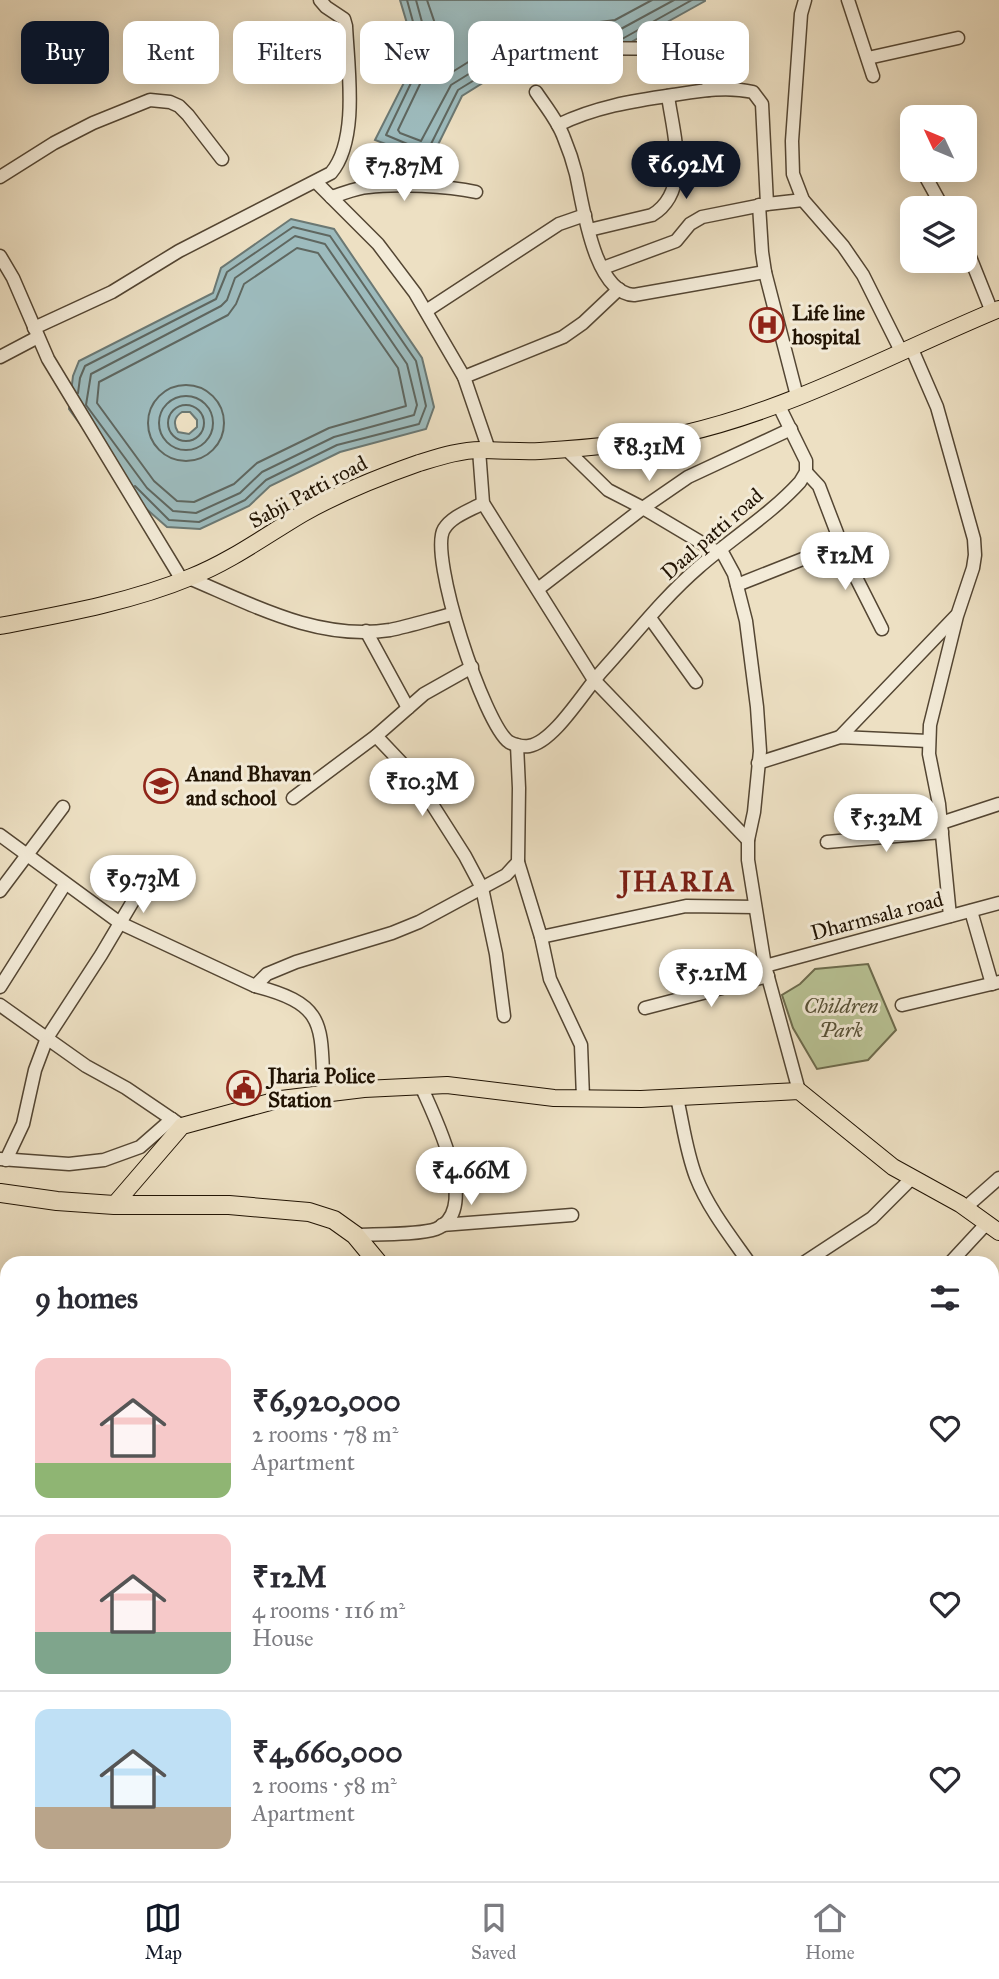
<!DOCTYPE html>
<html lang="en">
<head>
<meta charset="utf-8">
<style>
	:root { --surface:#fff; --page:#f7f7f7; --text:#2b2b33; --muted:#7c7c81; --line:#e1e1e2; --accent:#111827 }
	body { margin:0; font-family:"IM FELL Great Primer",serif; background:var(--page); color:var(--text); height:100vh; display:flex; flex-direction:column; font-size:26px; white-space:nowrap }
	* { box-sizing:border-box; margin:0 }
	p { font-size:23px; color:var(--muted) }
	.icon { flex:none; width:38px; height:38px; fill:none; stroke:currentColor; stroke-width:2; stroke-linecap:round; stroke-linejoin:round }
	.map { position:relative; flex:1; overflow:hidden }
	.details { position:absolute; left:0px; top:1256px; width:999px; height:625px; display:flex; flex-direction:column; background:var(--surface); border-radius:21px 21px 0 0; box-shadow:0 4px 18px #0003 }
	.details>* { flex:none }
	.guide { position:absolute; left:21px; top:21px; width:957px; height:63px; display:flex; gap:14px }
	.needle { width:46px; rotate:314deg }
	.controls { position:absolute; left:900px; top:105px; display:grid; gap:14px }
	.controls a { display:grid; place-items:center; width:77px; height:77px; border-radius:14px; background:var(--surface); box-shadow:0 4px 18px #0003; font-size:35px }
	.price { position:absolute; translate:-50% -60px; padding:0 16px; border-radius:24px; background:#fff; color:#222; font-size:23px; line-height:46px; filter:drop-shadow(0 2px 4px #0008) }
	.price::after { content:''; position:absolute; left:50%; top:42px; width:21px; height:16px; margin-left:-10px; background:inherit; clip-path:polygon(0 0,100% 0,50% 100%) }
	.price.selected { background:var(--accent); color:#fff }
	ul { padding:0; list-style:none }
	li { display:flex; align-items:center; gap:21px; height:175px; padding:0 35px }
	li+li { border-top:2px solid var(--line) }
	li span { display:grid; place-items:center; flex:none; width:196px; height:140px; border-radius:14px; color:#555 }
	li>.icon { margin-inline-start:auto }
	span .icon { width:84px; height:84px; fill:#fffc; stroke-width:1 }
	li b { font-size:30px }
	h2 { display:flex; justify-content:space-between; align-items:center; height:84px; padding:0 35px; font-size:30px }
	.chip { padding:0 24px; border-radius:14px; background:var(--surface); box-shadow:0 4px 18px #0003; font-size:24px; line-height:63px }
	.chip.selected { background:var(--accent); color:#fff }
	.tabs { display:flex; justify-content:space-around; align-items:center; height:98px; border-top:2px solid var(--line); background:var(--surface); font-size:19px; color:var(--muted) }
	.tabs a { display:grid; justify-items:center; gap:4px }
	.tabs .selected { color:var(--accent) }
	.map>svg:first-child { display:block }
	.green { fill:#b8c294; stroke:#6c6a4c; stroke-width:2 }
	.water { fill:#9dbbbd; stroke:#6b7873; stroke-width:2; fill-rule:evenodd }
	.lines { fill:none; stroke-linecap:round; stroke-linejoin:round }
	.shore { stroke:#5f6760; stroke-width:2 }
	.minor-casing { stroke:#544633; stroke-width:15 }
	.major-casing { stroke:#211303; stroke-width:18 }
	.highway-casing { stroke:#211303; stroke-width:20 }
	.minor { stroke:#f3ebd8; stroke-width:12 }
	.major { stroke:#ede0c3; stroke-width:16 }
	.highway { stroke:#ede0c3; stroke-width:18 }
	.labels { text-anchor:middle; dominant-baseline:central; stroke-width:6; stroke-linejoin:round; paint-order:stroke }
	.poi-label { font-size:21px; font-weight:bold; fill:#211303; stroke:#f3ebd8; text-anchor:start }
	.street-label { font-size:21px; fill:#211303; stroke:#f3ebd8 }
	.park-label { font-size:21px; font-style:italic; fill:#565036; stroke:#f3ebd8 }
	.district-label { font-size:28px; font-weight:bold; letter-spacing:2px; fill:#7a1f14; stroke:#f3ebd8 }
</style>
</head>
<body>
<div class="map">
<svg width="999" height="1881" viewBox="0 0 999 1881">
	<rect width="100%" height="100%" fill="#ede0c3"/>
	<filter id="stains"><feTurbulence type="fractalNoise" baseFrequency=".00286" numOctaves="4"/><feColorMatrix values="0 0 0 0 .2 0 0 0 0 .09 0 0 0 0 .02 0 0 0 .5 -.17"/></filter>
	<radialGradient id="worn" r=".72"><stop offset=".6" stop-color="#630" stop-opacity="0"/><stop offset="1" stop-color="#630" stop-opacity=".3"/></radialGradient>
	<path class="green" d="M 868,964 L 896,1030 L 868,1060 L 817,1069 L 793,1028 L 782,995 L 800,984 L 815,969 Z"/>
	<g class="water">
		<path d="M 400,0 L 705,0 L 705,1 L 624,46 L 524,57 L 462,96 L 430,161 L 375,140 L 417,57 Z"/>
		<path d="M 291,219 L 334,229 L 422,358 L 434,407 L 426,429 L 340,452 L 270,486 L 249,506 L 200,529 L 167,527 L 135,499 L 69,409 L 73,376 L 79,361 L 213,293 L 221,268 ZM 182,412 L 190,412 L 197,420 L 197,427 L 189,434 L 178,432 C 173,424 174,417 182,412 Z"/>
	</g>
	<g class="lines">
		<g class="shore">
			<path d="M 407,0 L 423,58 L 386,135 L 424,151 L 428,150 L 458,90 L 522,51 L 562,46"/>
			<path d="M 416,0 L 432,59 L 398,130 L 400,133 L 421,141 L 451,85 L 517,44 L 619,30 L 674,0"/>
			<path d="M 427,0 C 435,25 448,51 437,75 L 441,79 L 515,33 L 615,20 L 652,0"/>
			<path d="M 608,40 L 622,39 L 692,0"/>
			<path d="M 295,236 L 325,244 L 407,364 L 417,405 L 414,415 L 334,437 L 262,472 L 240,493 L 196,513 L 173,511 L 147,488 L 86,405 L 91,374 L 221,306 L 227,300 L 235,278 Z"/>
			<path d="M 297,248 L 318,253 L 398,368 L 406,406 L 329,428 L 257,463 L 234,484 L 194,502 L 177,501 L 154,481 L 97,403 L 99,382 L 228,315 L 236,304 L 244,284 Z"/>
			<circle cx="186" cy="423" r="38"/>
			<path d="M 78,393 L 80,378 L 85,366 L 216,299 L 227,272 L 293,227 L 330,236 L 416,361 L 426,406 L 419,424 L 337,445 L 266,480 L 245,500 L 199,522 L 169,520 L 135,486"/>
			<circle cx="186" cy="423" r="27"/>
			<circle cx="186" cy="423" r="18"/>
		</g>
		<g class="minor-casing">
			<g id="minor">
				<path d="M 805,0 L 801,14 L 792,141 L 793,174 L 803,200 L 843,246 L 863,275 L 901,351"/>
				<path d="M 848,0 L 873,76"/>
				<path d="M 569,48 L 699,49 C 714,55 709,76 708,90"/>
				<path d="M 868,58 L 958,38"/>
				<path d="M 536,92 C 546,107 558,121 564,138 C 569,150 573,162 576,174 C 583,205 594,293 634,295 L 765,272"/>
				<path d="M 558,125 C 595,107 632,101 673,95 C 699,91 726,86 753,92 L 762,104 L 767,204"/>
				<path d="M 910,139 L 912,143"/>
				<path d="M 922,170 L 943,208"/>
				<path d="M 0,177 L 54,143 L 93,123 L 150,100 L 170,102 L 179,106 L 188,115 L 222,159"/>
				<path d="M 316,182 L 378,244 L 415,293 L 464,377 L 489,450"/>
				<path d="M 331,197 C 343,194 355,188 368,187 C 396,183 448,186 476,192"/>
				<path d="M 759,205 L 762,252 L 765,272 L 797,396"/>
				<path d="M 589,230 L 652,215 C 692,191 673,133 668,96"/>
				<path d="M 964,242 L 992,312"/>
				<path d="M 0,256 L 13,278 L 48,359 L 182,580"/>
				<path d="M 603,268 L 676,241 L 690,224 L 702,217 L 767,204 L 803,200"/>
				<path d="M 426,311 L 559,224 L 585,215"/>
				<path d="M 34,328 L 112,292 L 179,251 L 331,173 C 359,140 348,68 346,26 L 344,19 L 326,7 L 320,0"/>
				<path d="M 911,347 L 937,407 L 974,539 L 975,555 L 973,568 L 957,616 L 930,725 L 929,754 L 939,804 L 950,916"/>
				<path d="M 0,357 L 38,337"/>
				<path d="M 464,377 L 563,337 L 583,323 L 619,289"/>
				<path d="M 566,449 L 608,490 L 643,508 L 717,552"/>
				<path d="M 479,450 L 483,503 L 594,680 L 748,840"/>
				<path d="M 483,503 C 471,510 452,516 444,529 C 428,555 484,724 509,742 C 514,745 523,747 529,746 C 554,742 584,691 602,671 C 633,637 663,598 699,567 C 732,538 771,514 800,482 L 806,472 L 806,461 L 778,404"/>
				<path d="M 837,540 L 882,629"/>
				<path d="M 721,550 L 734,574 L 746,621 L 757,707 L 760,751 L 754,812 L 748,840 L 748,860 L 765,966 L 799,1091"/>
				<path d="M 189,578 C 253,605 318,641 390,630 C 410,626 432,619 452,614"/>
				<path d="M 737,585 L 828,549 L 837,540 L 837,533 L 819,486 L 806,472"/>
				<path d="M 538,589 L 643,508 L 688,477 L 791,429"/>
				<path d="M 650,618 L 696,682"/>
				<path d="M 366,631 L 408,708"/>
				<path d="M 376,736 L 414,776 L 465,856 L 482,888 L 496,954 L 504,1016"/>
				<path d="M 840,737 L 956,616"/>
				<path d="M 758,763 L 840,737 L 928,741"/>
				<path d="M 293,798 L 376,736 L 424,694 L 472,667"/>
				<path d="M 941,823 L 999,804"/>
				<path d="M 0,835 L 120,923 L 255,986 L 267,974 L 296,962 L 392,933 L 419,922 L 506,875 L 518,862 L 519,788 L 517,745"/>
				<path d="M 827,842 L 942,832"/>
				<path d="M 518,862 L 541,937 L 550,979 L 581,1045 L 583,1098"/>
				<path d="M 0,891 L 63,807"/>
				<path d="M 971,911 L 992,984"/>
				<path d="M 541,937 L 686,906 L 755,907"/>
				<path d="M 765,966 L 999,903"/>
				<path d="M 255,986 C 329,1005 320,1026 324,1093"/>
				<path d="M 0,987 L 62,889"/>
				<path d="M 0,1005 L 86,1066 L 126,1088 L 182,1126"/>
				<path d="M 902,1005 L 999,982"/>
				<path d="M 645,1008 L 768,976"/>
				<path d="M 677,1098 C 683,1124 686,1151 696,1177 C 708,1208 731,1237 750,1264"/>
				<path d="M 0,1159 L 69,1164 L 104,1160 L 140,1147 L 172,1119"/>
				<path d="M 6,1160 L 23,1124 L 35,1070 L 47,1038 L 101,955 L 139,891"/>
				<path d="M 965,1208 L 999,1178"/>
				<path d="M 442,1225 L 572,1215"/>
				<path d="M 355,1235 C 374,1234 420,1235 436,1229 C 483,1211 433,1114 421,1086"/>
				<path d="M 802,1264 L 872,1218 L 912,1178"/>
				<path d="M 949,1264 L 987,1223"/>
				<path d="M 0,1303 L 7,1305"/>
				<path d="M 0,1369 L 7,1369"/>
				<path d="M 992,1403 L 999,1401"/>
				<path d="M 992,1616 L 999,1615"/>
				<path d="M 7,1658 L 4,1678 L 7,1741"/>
				<path d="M 992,1677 L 999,1676"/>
				<path d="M 992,1781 L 999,1787"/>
				<path d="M 0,1821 L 7,1821"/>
				<path d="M 542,1874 L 553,1881"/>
				<path d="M 5,1881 L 7,1874"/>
				<path d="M 702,1881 L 703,1874"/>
				<path d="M 856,1881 L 856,1874"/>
			</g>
		</g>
		<g class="major-casing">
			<g id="major">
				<path d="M 0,626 C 63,614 131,602 191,577 C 231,561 265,536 302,514 C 339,493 379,477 419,463 C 439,457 460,450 481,450 C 501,450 520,452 540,451 C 587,448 636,444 682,434 C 793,409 895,352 999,309"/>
				<path d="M 114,1205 L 182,1126 L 281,1099 L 364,1089 L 447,1085 L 554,1098 L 641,1099 L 799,1091 L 893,1167 L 960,1204 L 999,1232"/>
			</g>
		</g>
		<g class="highway-casing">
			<g id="highway">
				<path d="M 0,1193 L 57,1201 L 114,1205 L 229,1205 L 309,1212 L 334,1220 L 355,1235 L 379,1264"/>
				<path d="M 992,1528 L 999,1529"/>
			</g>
		</g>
		<use href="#minor" class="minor"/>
		<use href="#major" class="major"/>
		<use href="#highway" class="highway"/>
	</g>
	<defs>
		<g id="hospital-ring" transform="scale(1.75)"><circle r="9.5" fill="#f3ebd8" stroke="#8f2418" stroke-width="1.5"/><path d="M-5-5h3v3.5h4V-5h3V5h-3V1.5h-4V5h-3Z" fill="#8f2418"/></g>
		<g id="school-ring" transform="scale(1.75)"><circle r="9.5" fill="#f3ebd8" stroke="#8f2418" stroke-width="1.5"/><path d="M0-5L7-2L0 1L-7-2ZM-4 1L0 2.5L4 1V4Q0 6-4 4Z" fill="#8f2418"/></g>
		<g id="civic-ring" transform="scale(1.75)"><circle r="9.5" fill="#f3ebd8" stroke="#8f2418" stroke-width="1.5"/><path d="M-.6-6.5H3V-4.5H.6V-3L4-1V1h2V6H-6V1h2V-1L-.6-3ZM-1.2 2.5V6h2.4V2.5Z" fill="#8f2418"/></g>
	</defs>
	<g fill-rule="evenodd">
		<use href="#hospital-ring" x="767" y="325"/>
		<use href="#school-ring" x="161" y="786"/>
		<use href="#civic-ring" x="244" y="1088"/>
	</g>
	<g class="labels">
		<g class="poi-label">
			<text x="792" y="313">Life line<tspan x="792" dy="24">hospital</tspan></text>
			<text x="186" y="774">Anand Bhavan<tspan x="186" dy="24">and school</tspan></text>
			<text x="268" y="1076">Jharia Police<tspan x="268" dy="24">Station</tspan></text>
		</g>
		<g class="street-label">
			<text transform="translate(308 492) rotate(-28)">Sabji Patti road</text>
			<text transform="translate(712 534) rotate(-41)">Daal patti road</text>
			<text transform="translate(877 916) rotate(-15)">Dharmsala road</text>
		</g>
		<g class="park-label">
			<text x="841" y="1006">Children<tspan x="841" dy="24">Park</tspan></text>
		</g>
		<g class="district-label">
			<text x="678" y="881">JHARIA</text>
		</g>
	</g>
	<rect width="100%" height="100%" filter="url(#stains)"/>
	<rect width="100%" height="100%" fill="url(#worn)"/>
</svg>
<div class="controls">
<a><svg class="needle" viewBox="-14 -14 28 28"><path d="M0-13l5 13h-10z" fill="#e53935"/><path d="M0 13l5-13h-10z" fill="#7c7c81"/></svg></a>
<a><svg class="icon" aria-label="layers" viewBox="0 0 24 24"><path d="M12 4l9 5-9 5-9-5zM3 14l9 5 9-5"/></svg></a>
</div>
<b class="price selected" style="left:686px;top:201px">₹6.92M</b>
<b class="price" style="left:404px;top:203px">₹7.87M</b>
<b class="price" style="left:649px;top:483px">₹8.31M</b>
<b class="price" style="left:845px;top:592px">₹12M</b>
<b class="price" style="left:422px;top:818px">₹10.3M</b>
<b class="price" style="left:886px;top:854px">₹5.32M</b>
<b class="price" style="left:143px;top:915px">₹9.73M</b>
<b class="price" style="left:711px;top:1009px">₹5.21M</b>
<b class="price" style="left:471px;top:1207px">₹4.66M</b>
<div class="guide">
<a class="chip selected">Buy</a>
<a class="chip">Rent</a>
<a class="chip">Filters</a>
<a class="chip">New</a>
<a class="chip">Apartment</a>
<a class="chip">House</a>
</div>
<section class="details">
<h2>9 homes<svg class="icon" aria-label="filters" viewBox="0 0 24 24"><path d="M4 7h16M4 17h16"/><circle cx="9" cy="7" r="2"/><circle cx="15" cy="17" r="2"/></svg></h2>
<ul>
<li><span style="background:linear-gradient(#f6c9c9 75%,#8fb573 0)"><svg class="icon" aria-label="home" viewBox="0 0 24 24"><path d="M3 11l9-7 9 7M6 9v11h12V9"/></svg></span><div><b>₹6,920,000</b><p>2 rooms · 78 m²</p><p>Apartment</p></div><svg class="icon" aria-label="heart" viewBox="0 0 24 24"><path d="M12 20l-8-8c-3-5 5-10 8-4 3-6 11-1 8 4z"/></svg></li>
<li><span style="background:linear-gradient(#f6c9c9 70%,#7fa58c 0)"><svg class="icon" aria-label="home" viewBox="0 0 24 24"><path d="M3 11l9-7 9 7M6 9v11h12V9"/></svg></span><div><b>₹12M</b><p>4 rooms · 116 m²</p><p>House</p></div><svg class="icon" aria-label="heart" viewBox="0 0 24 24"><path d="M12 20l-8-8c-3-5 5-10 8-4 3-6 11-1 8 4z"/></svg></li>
<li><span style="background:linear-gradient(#bfe0f5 70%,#b9a48a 0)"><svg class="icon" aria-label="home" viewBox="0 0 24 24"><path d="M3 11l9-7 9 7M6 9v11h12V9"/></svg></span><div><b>₹4,660,000</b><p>2 rooms · 58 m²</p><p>Apartment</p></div><svg class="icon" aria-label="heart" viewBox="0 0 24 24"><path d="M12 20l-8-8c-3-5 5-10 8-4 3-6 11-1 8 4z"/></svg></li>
</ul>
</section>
</div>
<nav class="tabs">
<a class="selected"><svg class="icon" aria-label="map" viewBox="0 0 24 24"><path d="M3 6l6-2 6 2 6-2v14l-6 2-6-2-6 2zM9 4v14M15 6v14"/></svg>Map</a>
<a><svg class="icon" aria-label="saved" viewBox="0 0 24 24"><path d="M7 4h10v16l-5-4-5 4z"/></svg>Saved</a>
<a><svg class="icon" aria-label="home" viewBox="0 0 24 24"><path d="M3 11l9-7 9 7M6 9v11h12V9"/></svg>Home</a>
</nav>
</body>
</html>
